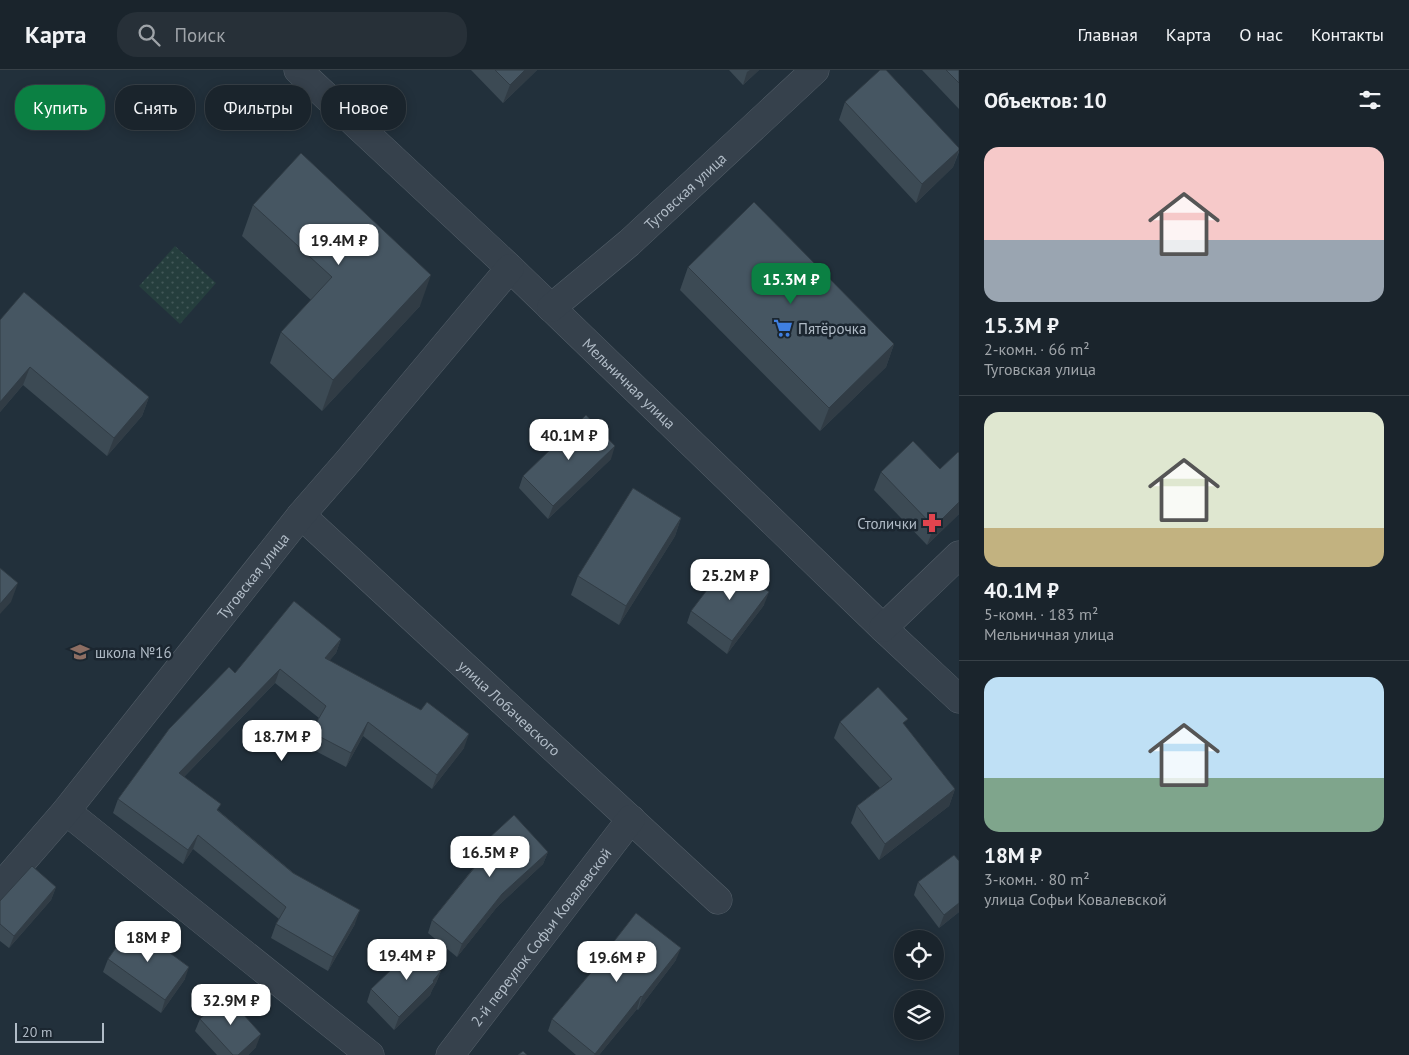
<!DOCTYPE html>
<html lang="ru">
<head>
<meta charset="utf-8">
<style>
	:root { --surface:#1a242c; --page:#273038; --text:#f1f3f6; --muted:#9fa4a9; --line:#384148; --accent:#0b8043 }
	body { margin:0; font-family:"PT Sans",sans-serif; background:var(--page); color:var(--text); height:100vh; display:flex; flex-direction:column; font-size:19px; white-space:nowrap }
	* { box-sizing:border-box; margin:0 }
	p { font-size:16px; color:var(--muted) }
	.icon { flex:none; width:28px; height:28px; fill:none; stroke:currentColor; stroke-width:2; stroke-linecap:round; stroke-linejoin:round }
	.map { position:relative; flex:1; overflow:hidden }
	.details { display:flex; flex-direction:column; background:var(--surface); width:450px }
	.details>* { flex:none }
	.top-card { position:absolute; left:15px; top:15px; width:475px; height:45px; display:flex; gap:10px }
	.tools { position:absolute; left:894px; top:860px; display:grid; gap:10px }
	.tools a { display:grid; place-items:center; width:50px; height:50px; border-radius:50%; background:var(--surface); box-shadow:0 2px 12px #0003,0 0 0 1px var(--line); font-size:25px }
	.scale { position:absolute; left:15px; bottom:12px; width:89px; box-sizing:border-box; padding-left:5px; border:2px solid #b1bcc7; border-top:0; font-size:14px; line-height:18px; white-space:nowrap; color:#b1bcc7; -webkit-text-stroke:4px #1b2630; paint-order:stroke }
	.price { position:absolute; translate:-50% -42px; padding:0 11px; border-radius:10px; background:#fff; color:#222; font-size:16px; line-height:32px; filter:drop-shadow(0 1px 2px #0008) }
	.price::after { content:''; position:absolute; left:50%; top:30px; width:15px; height:11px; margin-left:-8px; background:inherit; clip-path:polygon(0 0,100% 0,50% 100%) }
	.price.on { background:var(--accent); color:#fff }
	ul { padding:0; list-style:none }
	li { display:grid; align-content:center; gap:10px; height:265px; padding:0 25px }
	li+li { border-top:1px solid var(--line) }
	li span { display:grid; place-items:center; height:155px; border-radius:15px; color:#555 }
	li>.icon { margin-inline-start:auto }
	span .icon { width:90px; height:90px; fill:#fffc; stroke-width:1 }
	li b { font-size:21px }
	h2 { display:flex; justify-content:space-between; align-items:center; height:60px; padding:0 25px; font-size:21px }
	.chip { padding:0 18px; border-radius:20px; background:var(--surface); box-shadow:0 2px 12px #0003,0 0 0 1px var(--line); font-size:18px; line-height:45px }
	.chip.on { background:var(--accent); color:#fff }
	header { display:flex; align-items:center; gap:30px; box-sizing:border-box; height:70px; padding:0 25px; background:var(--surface); border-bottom:1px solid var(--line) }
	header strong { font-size:24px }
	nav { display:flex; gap:28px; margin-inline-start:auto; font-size:18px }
	.search { width:350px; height:45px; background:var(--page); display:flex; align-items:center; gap:12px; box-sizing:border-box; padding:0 18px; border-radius:20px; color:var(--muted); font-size:19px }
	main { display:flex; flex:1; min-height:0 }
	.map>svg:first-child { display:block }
	.park { fill:url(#park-dots) }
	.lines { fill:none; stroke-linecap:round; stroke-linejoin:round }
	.minor-casing { stroke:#545f69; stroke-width:29 }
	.minor { stroke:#36414c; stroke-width:28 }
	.wall { fill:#3c4a54 }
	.shaded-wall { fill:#313c45 }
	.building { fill:#465662; stroke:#313c45 }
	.labels { text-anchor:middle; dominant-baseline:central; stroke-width:5; stroke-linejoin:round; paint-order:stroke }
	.street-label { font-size:15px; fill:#b1bcc7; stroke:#1b2630 }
	.poi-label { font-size:15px; fill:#b1bcc7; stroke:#1b2630; text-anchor:start }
</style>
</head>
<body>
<header>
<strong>Карта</strong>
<div class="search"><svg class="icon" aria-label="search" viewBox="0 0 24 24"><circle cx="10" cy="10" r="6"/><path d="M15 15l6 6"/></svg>Поиск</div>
<nav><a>Главная</a><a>Карта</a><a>О нас</a><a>Контакты</a></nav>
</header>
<main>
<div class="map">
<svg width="959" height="985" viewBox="0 0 959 985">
	<defs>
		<pattern id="park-dots" width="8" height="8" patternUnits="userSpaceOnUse" patternTransform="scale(1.25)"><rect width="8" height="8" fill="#253e3d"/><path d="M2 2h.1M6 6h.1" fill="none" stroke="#425858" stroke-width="1.8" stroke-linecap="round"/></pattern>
	</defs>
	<rect width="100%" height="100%" fill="#22303b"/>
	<path class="park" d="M 175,176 L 216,213 L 180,254 L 139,216 Z"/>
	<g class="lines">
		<g class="minor-casing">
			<g id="minor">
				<path id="s1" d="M 298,0 L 510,198 L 883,558 L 959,629"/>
				<path id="s2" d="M 551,238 L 629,173 L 815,0"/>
				<path id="s3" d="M 301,445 L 718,830"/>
				<path d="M 883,558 L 959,485"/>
				<path d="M 66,741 L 370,985"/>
				<path id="s4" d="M 0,817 L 66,741 L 301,445 L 349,390 L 510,198"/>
				<path id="s5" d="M 450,985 L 631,749"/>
			</g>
		</g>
		<use href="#minor" class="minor"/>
	</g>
	<g class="wall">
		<path d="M 471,0 L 537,0 L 503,33 Z"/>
		<path d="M 729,0 L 759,0 L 743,15 Z"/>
		<path d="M 922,0 L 959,0 L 959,39 Z"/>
		<path d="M 845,32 L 959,78 L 959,82 L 953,97 L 916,133 L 839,50 Z"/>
		<path d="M 253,135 L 420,236 L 322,341 L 270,293 L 281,262 L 311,230 L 242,166 Z"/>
		<path d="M 688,197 L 894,274 L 886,297 L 820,361 L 680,220 Z"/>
		<path d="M 0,250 L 149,327 L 142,346 L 107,386 L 23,315 L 0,342 Z"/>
		<path d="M 611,389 L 548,449 L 519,418 L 523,406 Z"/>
		<path d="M 881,402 L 959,444 L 927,475 L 874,420 Z"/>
		<path d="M 681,448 L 675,466 L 619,555 L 571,525 L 578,506 Z"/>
		<path d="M 764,535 L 727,584 L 687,553 L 691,541 Z"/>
		<path d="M 341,569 L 336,583 L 329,591 L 464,678 L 432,719 L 363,666 L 346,697 L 306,676 L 311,662 L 319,648 L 275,613 L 184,707 L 219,741 L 355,854 L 328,901 L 271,868 L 276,854 L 279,849 L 193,779 L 183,794 L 113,743 L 118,729 L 235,603 Z"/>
		<path d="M 840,652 L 905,656 L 955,719 L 949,736 L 879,790 L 851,753 L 857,736 L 880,718 L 834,668 Z"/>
		<path d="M 476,780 L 548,782 L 543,794 L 497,837 L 457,887 L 428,863 L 432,850 L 475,796 L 471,793 Z"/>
		<path d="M 959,791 L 959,842 L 939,858 L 914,825 L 918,812 Z"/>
		<path d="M 56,817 L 51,830 L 9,878 L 0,871 L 0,831 Z"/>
		<path d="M 108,889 L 185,909 L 161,943 L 103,902 Z"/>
		<path d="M 676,890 L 638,940 L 637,939 L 599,985 L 576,985 L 548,961 L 552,949 L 596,896 L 598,892 Z"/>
		<path d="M 441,901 L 436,913 L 432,920 L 430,925 L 394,960 L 367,932 L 371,919 Z"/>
		<path d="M 200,949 L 256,977 L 248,985 L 217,985 L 195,961 Z"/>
	</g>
	<g class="shaded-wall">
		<path d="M 525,0 L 537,0 L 503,33 L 510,15 Z"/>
		<path d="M 750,0 L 759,0 L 743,15 L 747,2 Z"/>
		<path d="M 959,80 L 953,97 L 916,133 L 922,114 Z"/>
		<path d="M 431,205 L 420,236 L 322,341 L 333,310 Z"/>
		<path d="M 894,274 L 886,297 L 820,361 L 829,338 Z"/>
		<path d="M 30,297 L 23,315 L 0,342 L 0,332 Z"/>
		<path d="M 149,327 L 142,346 L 107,386 L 114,368 Z"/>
		<path d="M 615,376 L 611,389 L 548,449 L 553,436 Z"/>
		<path d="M 959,432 L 959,444 L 927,475 L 934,457 Z"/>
		<path d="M 681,448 L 675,466 L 619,555 L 626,536 Z"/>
		<path d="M 18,513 L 11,532 L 0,544 L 0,534 Z"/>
		<path d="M 769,522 L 764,535 L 727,584 L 732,571 Z"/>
		<path d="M 341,569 L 336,583 L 320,602 L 325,588 Z"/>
		<path d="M 280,599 L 275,613 L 174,717 L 179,703 Z"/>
		<path d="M 368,652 L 363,666 L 346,697 L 351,683 Z"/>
		<path d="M 469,664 L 464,678 L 432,719 L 437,705 Z"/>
		<path d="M 955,719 L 949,736 L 879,790 L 885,774 Z"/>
		<path d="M 198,765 L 193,779 L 183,794 L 188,780 Z"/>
		<path d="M 548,782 L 543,794 L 497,837 L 457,887 L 462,874 L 502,824 Z"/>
		<path d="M 56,817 L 51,830 L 9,878 L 14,866 Z"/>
		<path d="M 959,833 L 959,842 L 939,858 L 944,845 Z"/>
		<path d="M 360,840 L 355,854 L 328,901 L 333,887 Z"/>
		<path d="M 681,878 L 676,890 L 638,940 L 642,927 Z"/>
		<path d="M 189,897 L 185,909 L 161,943 L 165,930 Z"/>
		<path d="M 441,901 L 436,913 L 432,920 L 430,925 L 394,960 L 399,947 L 433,911 Z"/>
		<path d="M 641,926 L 637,939 L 599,985 L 594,985 Z"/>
		<path d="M 261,964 L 256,977 L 248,985 L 238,985 Z"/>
	</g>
	<g class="building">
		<path d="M 495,0 L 525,0 L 510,15 Z"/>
		<path d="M 880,0 L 886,0 L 959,78 L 959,80 L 922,114 L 845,32 Z"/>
		<path d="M 946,0 L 959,0 L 959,13 Z"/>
		<path d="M 301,83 L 431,205 L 333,310 L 281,262 L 332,207 L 253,135 Z"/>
		<path d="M 754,132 L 894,274 L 829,338 L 688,197 Z"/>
		<path d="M 24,222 L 149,327 L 114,368 L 30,297 L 0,332 L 0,250 Z"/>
		<path d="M 586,345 L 615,376 L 553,436 L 523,406 Z"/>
		<path d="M 913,371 L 940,399 L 958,382 L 959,383 L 959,432 L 934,457 L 881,402 Z"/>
		<path d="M 633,418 L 681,448 L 626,536 L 578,506 Z"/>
		<path d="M 729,491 L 769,522 L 732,571 L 691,541 Z"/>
		<path d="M 0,498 L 18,513 L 0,534 Z"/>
		<path d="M 294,531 L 341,569 L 325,588 L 421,640 L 427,632 L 469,664 L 437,705 L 368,652 L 351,683 L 311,662 L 326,636 L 280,599 L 179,703 L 221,734 L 217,740 L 293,803 L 360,840 L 333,887 L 276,854 L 286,837 L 198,765 L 188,780 L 118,729 L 169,659 L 229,597 L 235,603 Z"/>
		<path d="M 878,617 L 908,649 L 903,653 L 955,719 L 885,774 L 857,736 L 892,709 L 840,652 Z"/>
		<path d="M 514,745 L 548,782 L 502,824 L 462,874 L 432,850 L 483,787 L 476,780 Z"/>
		<path d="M 954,785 L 959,791 L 959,833 L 944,845 L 918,812 Z"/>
		<path d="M 32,796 L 56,817 L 14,866 L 0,854 L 0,831 Z"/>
		<path d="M 636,843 L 681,878 L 642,927 L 641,926 L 595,984 L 552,949 L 599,893 L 598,892 Z"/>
		<path d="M 132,855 L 189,897 L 165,930 L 108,889 Z"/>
		<path d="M 416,876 L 441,901 L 433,911 L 434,912 L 399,947 L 371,919 Z"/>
		<path d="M 226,925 L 261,964 L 238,985 L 233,985 L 200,949 Z"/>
		<path d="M 523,981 L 527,985 L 518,985 Z"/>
	</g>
	<defs>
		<g id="supermarket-bare" transform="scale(1.5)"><path d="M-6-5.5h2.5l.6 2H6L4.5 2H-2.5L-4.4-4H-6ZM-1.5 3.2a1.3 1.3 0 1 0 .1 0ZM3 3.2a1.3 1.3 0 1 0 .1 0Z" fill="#3f7fe0" stroke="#1b2630" stroke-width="2.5" paint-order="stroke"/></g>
		<g id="pharmacy-bare" transform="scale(1.5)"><path d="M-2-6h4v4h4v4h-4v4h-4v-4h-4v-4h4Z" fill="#e0444e" stroke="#1b2630" stroke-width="2.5" paint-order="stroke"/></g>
		<g id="school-bare" transform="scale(1.5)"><path d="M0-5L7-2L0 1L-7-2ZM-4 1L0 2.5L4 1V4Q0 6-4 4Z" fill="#8d6e63" stroke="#1b2630" stroke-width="2.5" paint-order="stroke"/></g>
	</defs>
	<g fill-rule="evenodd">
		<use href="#supermarket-bare" x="783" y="258"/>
		<use href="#pharmacy-bare" x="932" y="453"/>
		<use href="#school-bare" x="80" y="582"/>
	</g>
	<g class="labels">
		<g class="street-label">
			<text stroke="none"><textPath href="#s2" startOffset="178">Туговская улица</textPath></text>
			<text stroke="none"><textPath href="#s1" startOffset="456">Мельничная улица</textPath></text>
			<text stroke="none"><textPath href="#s4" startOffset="401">Туговская улица</textPath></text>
			<text stroke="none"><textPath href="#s3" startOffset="284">улица Лобачевского</textPath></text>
			<text stroke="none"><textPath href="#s5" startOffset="149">2-й переулок Софьи Ковалевской</textPath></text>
		</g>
		<g class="poi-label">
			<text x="798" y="258">Пятёрочка</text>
			<text x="917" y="453" text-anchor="end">Столички</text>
			<text x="95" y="582">школа №16</text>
		</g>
	</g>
</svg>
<div class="tools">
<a><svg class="icon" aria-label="locate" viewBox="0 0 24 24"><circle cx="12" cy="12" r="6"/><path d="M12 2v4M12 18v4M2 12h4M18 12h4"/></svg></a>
<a><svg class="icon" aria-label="layers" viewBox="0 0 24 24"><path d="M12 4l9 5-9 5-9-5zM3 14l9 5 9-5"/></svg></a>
</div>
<div class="scale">20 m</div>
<b class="price" style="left:339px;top:196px">19.4M ₽</b>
<b class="price on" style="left:791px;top:235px">15.3M ₽</b>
<b class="price" style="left:569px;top:391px">40.1M ₽</b>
<b class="price" style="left:730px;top:531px">25.2M ₽</b>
<b class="price" style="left:282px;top:692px">18.7M ₽</b>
<b class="price" style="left:490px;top:808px">16.5M ₽</b>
<b class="price" style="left:148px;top:893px">18M ₽</b>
<b class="price" style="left:407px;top:911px">19.4M ₽</b>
<b class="price" style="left:617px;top:913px">19.6M ₽</b>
<b class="price" style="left:231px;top:956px">32.9M ₽</b>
<div class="top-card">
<a class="chip on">Купить</a>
<a class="chip">Снять</a>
<a class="chip">Фильтры</a>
<a class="chip">Новое</a>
</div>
</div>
<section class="details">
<h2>Объектов: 10<svg class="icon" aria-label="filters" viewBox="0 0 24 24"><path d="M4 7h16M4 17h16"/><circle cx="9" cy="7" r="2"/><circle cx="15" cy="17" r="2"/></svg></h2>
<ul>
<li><span style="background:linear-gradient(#f6c9c9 60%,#9aa5b1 0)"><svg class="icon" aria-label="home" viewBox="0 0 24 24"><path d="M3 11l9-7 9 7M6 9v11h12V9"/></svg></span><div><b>15.3M ₽</b><p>2-комн. · 66 m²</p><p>Туговская улица</p></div></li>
<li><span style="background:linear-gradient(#dfe7d0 75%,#c2b280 0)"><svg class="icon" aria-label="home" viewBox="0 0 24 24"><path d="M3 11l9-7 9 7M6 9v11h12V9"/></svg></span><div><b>40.1M ₽</b><p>5-комн. · 183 m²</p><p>Мельничная улица</p></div></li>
<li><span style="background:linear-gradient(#bfe0f5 65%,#7fa58c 0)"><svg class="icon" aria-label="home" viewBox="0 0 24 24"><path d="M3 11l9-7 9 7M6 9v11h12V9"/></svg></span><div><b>18M ₽</b><p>3-комн. · 80 m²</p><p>улица Софьи Ковалевской</p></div></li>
</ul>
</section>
</main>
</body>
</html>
